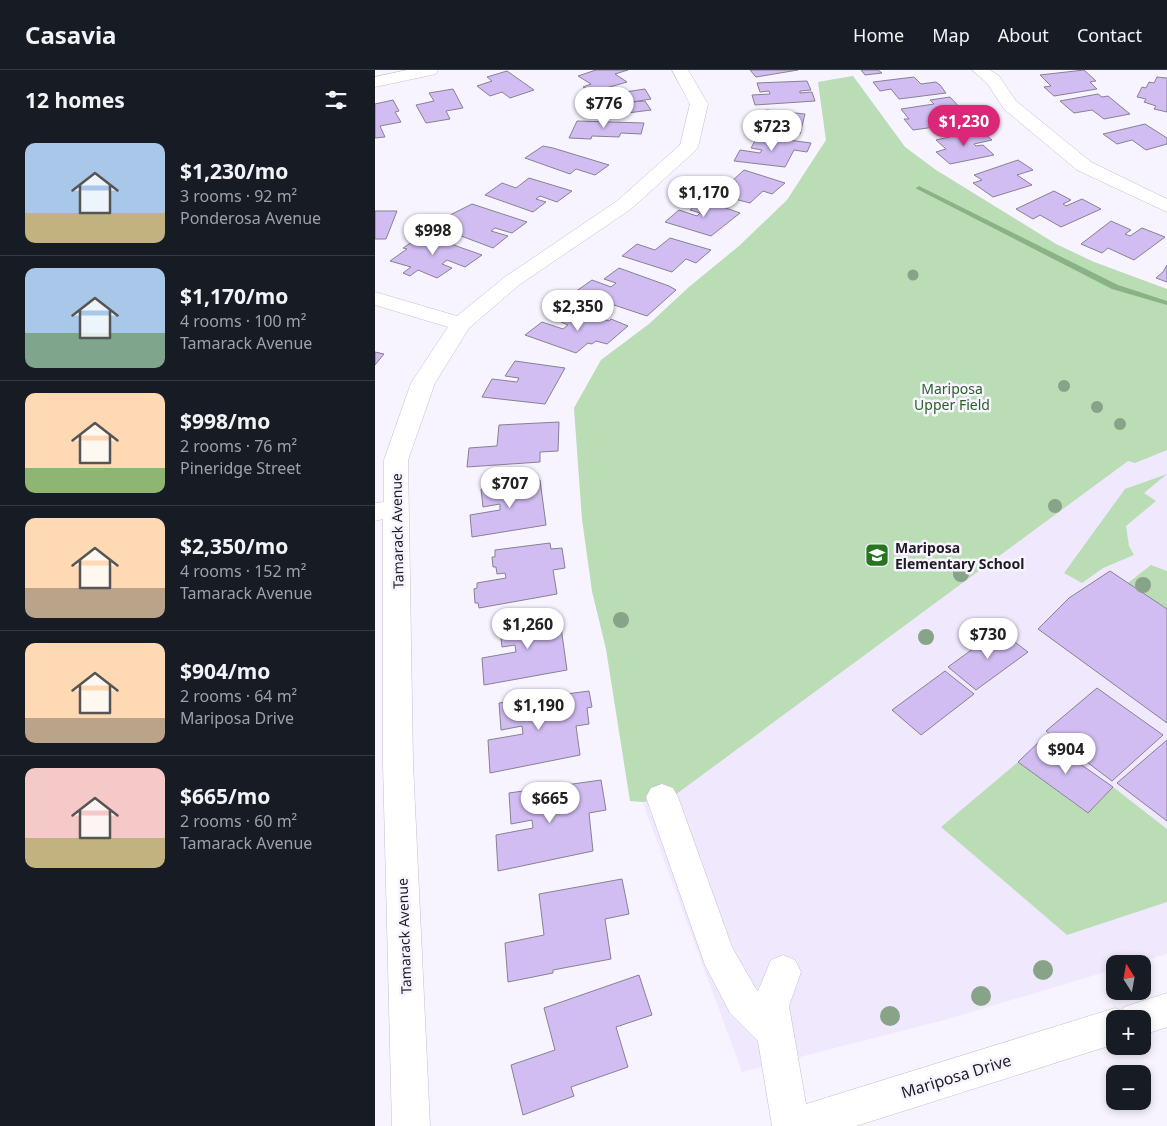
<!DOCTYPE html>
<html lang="en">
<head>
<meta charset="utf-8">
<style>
	:root { --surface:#171b24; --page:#242831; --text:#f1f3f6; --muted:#9ea1a6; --line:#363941; --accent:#db2777 }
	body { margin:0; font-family:"Noto Sans",sans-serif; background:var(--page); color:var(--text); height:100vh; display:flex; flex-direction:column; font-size:19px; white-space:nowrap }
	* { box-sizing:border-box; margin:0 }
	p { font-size:16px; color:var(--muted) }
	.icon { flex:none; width:28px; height:28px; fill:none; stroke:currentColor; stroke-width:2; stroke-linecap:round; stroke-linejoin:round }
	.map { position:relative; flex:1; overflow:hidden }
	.panel { display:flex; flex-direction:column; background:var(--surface); width:375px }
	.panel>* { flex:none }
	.needle { width:32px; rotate:349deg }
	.buttons { position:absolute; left:731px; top:885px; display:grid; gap:10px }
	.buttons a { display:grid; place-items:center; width:45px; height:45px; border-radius:10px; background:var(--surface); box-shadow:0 2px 8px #0003; font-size:25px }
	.price { position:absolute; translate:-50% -42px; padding:0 11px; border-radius:18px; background:#fff; color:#222; font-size:16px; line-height:32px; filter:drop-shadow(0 1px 2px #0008) }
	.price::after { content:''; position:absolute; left:50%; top:30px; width:15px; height:11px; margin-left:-8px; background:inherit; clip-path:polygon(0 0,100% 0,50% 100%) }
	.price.active { background:var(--accent); color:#fff }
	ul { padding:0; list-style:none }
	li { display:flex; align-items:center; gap:15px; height:125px; padding:0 25px }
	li+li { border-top:1px solid var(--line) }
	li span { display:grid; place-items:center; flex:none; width:140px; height:100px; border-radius:10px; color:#555 }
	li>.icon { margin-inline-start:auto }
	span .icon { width:60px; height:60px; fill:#fffc; stroke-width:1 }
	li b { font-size:21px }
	h2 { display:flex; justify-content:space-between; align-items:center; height:60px; padding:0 25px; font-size:21px }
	header { display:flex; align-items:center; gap:30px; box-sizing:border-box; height:70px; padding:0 25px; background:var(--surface); border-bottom:1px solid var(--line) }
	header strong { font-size:24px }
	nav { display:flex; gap:28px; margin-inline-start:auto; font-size:18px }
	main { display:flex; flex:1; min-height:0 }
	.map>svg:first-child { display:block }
	.built { fill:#f0e8fd }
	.green { fill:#baddb5 }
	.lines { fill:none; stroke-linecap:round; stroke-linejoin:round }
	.stream { fill:#89b285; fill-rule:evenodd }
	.building { fill:#d2bdf3; stroke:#878192 }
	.minor-casing { stroke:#c5bed1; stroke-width:1 }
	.minor { fill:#fff; fill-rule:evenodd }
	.tree { fill:#87a388 }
	.labels { text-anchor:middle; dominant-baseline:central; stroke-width:5; stroke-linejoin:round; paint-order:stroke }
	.park-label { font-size:14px; fill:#2b6126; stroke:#f7f3ff }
	.street-label { font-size:14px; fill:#1f1d23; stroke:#f7f3ff }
	.poi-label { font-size:14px; font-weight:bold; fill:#1f1d23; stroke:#f7f3ff; text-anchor:start }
	.near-street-label { font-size:16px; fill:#1f1d23; stroke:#f7f3ff }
</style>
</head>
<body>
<header>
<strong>Casavia</strong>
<nav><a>Home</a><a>Map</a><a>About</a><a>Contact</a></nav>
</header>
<main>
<section class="panel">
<h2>12 homes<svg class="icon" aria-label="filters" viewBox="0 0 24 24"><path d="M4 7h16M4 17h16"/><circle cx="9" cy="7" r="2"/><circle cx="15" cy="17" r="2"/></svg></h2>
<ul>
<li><span style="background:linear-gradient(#a9c7e8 70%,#c2b280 0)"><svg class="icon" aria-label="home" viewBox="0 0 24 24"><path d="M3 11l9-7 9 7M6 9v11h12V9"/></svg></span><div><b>$1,230/mo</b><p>3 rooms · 92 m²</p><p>Ponderosa Avenue</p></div></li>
<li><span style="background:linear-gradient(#a9c7e8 65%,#7fa58c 0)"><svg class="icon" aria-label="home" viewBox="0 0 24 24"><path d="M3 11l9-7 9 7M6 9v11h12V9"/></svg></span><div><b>$1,170/mo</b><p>4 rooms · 100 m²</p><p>Tamarack Avenue</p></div></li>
<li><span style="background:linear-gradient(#ffd9b3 75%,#8fb573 0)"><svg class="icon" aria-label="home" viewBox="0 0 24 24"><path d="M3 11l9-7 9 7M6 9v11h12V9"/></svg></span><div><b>$998/mo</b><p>2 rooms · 76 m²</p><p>Pineridge Street</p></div></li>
<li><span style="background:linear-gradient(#ffd9b3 70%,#b9a48a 0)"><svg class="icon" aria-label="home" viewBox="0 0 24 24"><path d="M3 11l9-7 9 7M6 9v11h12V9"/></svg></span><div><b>$2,350/mo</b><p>4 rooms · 152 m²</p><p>Tamarack Avenue</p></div></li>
<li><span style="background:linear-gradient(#ffd9b3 75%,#b9a48a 0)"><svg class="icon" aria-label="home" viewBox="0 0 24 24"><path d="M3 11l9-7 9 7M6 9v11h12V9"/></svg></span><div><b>$904/mo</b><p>2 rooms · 64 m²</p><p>Mariposa Drive</p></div></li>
<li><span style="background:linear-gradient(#f6c9c9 70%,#c2b280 0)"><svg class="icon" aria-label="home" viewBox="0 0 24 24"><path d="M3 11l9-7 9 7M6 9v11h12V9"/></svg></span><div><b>$665/mo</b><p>2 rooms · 60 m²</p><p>Tamarack Avenue</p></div></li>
</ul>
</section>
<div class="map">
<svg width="792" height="1056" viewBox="0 0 792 1056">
	<rect width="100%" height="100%" fill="#f7f3ff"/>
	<path class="built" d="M 478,6 L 530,77 L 561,100 L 681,174 L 719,192 L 792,219 L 792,884 L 758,894 L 740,894 L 740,899 L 573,949 L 367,1002 L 272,744 L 244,657 L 231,579 L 217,521 L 207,449 L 199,338 L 226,290 L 274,254 L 314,217 L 364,176 L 412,130 L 451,70 L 443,12 Z"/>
	<g class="green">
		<path d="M 478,6 L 530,77 L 561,100 L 681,174 L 719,192 L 792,219 L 792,380 L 760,393 L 753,391 L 300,725 L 268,732 L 255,731 L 231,579 L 217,521 L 207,449 L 199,338 L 226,290 L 274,254 L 314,217 L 364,176 L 412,130 L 451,70 L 443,12 Z"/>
		<path d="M 792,404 L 769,423 L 781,431 L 751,456 L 754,476 L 759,485 L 728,498 L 707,513 L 689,503 L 750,419 Z"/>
		<path d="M 776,495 L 792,501 L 792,539 L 753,513 Z"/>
		<path d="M 643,692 L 712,743 L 738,717 L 792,759 L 792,832 L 692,865 L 566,757 Z"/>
	</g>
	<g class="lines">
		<path class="stream" d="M 544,116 L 743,215 L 792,231 L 792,235 L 737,219 L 542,119 L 541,118 Z"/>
	</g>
	<g class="building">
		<path d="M 221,0 L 253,0 L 240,4 L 252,12 L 217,22 L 208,17 L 216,14 L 203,6 Z"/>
		<path d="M 375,0 L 423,0 L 381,7 Z"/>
		<path d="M 486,0 L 503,0 L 507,3 L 490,5 Z"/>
		<path d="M 709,0 L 721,11 L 715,12 L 722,19 L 679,26 L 669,17 L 676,16 L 665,5 Z"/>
		<path d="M 132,1 L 159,20 L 135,28 L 127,22 L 115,26 L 102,16 L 117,11 L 112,7 Z"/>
		<path d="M 539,7 L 546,14 L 561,12 L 565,15 L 571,23 L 524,29 L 516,19 L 505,21 L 498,12 Z"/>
		<path d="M 782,7 L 792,8 L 792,42 L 779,39 L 781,36 L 769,32 L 771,29 L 762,27 L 767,17 L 771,18 L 774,12 L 779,13 Z"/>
		<path d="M 432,11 L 436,20 L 425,21 L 425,23 L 437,22 L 440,31 L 380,35 L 377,25 L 395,24 L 394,21 L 385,22 L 382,13 Z"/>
		<path d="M 78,19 L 88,38 L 71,41 L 75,49 L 51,53 L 41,35 L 59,31 L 54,23 Z"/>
		<path d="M 270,19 L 276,29 L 257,32 L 270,31 L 276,40 L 221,47 L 210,28 Z"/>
		<path d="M 723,24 L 727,27 L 733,26 L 755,44 L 729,49 L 717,40 L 699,43 L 685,31 Z"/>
		<path d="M 575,27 L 587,40 L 568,43 L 571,45 L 581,44 L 589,53 L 538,60 L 529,49 L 534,49 L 526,39 L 559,34 L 555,30 Z"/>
		<path d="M 18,30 L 24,41 L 20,42 L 26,52 L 5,56 L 10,67 L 0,68 L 0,34 Z"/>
		<path d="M 391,40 L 430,44 L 425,64 L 374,62 L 378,51 L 398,53 L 399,50 L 388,49 Z"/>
		<path d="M 202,51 L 269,53 L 266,64 L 246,63 L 244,67 L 217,66 L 216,69 L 194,68 Z"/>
		<path d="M 770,54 L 792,68 L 792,74 L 771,80 L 757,70 L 742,74 L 728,64 Z"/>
		<path d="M 605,60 L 617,70 L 599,74 L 601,76 L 608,75 L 619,85 L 575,94 L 561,82 L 571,79 L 561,70 Z"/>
		<path d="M 398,68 L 436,73 L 432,82 L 419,80 L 410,97 L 359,91 L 365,80 L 385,83 L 387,80 L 376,78 L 381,69 L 397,71 Z"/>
		<path d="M 168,76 L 178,78 L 234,95 L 220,105 L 201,99 L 195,104 L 150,88 Z"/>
		<path d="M 643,90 L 658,100 L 642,105 L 657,115 L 618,127 L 598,113 L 607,110 L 599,105 Z"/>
		<path d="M 369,100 L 410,113 L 397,124 L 388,121 L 375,133 L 329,121 L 342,110 L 359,115 L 362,112 L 357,111 Z"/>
		<path d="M 154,108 L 197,121 L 182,132 L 165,126 L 161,129 L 171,132 L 158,142 L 110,125 L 127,113 L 141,118 Z"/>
		<path d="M 679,121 L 696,130 L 688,134 L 691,136 L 707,129 L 726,139 L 686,157 L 665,145 L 658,149 L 641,139 Z"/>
		<path d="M 328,130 L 365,143 L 336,166 L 290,152 L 304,140 L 322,146 L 325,143 L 315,140 Z"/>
		<path d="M 97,134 L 152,152 L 137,163 L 120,158 L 116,161 L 133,166 L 118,178 L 65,158 L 68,156 L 63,155 L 71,150 L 69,148 Z"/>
		<path d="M 0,141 L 22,141 L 11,169 L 0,169 Z"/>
		<path d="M 736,151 L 756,160 L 750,164 L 755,166 L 767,158 L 790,167 L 759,190 L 733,178 L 727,183 L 706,174 Z"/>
		<path d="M 49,164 L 87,178 L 107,185 L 90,197 L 72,190 L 67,194 L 77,198 L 62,208 L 43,200 L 35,206 L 28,203 L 36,197 L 15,191 L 32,179 L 28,178 Z"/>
		<path d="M 295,168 L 336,180 L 321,193 L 311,189 L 297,202 L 247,186 L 262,174 L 280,180 Z"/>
		<path d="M 792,195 L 792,212 L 781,208 L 788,202 Z"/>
		<path d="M 244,198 L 294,216 L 301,220 L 272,246 L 200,222 L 217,210 L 236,217 L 241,213 L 229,209 Z"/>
		<path d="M 201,240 L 234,251 L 236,249 L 253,256 L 232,274 L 221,271 L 217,274 L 213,273 L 201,283 L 150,265 L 167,252 L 188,259 L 193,255 L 186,252 Z"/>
		<path d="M 0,282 L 9,284 L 0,295 Z"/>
		<path d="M 140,291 L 190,298 L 170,334 L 107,327 L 117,309 L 142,312 L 144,308 L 130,306 Z"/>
		<path d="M 184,352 L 183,381 L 165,382 L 165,392 L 92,397 L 94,378 L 122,376 L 124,355 Z"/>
		<path d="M 165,410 L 171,455 L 97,467 L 95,445 L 125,440 L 125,434 L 108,437 L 106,419 Z"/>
		<path d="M 175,473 L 176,479 L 187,478 L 190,498 L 178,500 L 182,524 L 104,538 L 103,533 L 100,533 L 99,519 L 102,518 L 102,513 L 131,508 L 130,503 L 122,504 L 121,497 L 118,497 L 117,487 L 120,487 L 120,480 Z"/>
		<path d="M 735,501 L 792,539 L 792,653 L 663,559 L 694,528 Z"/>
		<path d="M 184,543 L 192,600 L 109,615 L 107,588 L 141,582 L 140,575 L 127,577 L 124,551 Z"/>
		<path d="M 624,560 L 653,582 L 601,620 L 573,597 Z"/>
		<path d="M 570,601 L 599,624 L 546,665 L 517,640 Z"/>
		<path d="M 722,618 L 788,665 L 737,711 L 671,661 Z"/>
		<path d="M 214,621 L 217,637 L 212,638 L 214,654 L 201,656 L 205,685 L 115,703 L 113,670 L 148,664 L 147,656 L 126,660 L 124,633 Z"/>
		<path d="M 668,668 L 738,717 L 713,743 L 643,692 Z"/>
		<path d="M 792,670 L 792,751 L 742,713 Z"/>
		<path d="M 226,710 L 231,740 L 214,743 L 218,781 L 123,801 L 121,765 L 158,758 L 157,750 L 136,754 L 134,723 Z"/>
		<path d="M 247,809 L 254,844 L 230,849 L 236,889 L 178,900 L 178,903 L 133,912 L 130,873 L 169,865 L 164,824 Z"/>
		<path d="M 264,905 L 277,945 L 241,957 L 253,997 L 196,1017 L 199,1026 L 148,1045 L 136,995 L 180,980 L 169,938 Z"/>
	</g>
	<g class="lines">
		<g class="minor-casing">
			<g id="minor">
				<path d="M 32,0 L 63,0 L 61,4 L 0,17 L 0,7 Z"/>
				<path d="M 297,0 L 313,0 L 333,34 L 323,77 L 320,81 L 256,139 L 144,215 L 94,258 L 60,313 L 33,390 L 38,693 L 55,1056 L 17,1056 L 8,693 L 8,449 L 0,451 L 0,433 L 9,432 L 9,390 L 36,313 L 73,257 L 0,235 L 0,222 L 82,246 L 130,207 L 242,131 L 305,75 L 315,34 Z"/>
				<path d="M 597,0 L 615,0 L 624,6 L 641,31 L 716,92 L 792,129 L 792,142 L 702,100 L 629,39 L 612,13 Z"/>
				<path d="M 287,714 L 298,718 L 303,727 L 357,877 L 381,919 L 383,921 L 396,890 L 408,885 L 420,890 L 426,902 L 414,936 L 431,1034 L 740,938 L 747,941 L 749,937 L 792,923 L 792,957 L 768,965 L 768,949 L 740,949 L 740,974 L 481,1056 L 397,1056 L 383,971 L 355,943 L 330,895 L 271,727 L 276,718 Z"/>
			</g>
		</g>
		<use href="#minor" class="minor"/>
	</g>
	<g class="tree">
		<circle cx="538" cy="205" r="5.5"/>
		<circle cx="689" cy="316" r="6"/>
		<circle cx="722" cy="337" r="6"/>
		<circle cx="745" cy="354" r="6"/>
		<circle cx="680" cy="436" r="7"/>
		<circle cx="586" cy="504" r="8"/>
		<circle cx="768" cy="515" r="8"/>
		<circle cx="246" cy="550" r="8"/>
		<circle cx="551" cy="567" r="8"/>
		<circle cx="668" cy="900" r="10"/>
		<circle cx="606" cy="926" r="10"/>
		<circle cx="515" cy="946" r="10"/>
	</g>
	<defs>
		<g id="school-square" transform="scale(1.25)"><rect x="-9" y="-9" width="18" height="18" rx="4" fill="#26761f" stroke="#f7f3ff"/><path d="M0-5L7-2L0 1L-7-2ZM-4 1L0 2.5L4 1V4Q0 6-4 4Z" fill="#fff"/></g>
	</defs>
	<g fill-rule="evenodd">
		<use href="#school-square" x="502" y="485"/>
	</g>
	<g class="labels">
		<g class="park-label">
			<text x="577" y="318">Mariposa<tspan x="577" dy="16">Upper Field</tspan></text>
		</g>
		<g class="street-label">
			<text transform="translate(22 461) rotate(-91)">Tamarack Avenue</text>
			<text transform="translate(29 866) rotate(-92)">Tamarack Avenue</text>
		</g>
		<g class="poi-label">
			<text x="520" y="477">Mariposa<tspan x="520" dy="16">Elementary School</tspan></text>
		</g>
		<g class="near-street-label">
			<text transform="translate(581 1006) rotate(-17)">Mariposa Drive</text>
		</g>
	</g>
</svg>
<div class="buttons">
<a><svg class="needle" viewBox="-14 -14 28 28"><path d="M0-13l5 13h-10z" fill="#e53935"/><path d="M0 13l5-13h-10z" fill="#9ea1a6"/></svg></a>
<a>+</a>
<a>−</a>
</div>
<b class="price" style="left:229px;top:59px">$776</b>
<b class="price active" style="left:589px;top:77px">$1,230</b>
<b class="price" style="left:397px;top:82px">$723</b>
<b class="price" style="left:329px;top:148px">$1,170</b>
<b class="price" style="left:58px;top:186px">$998</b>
<b class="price" style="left:203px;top:262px">$2,350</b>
<b class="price" style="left:135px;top:439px">$707</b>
<b class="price" style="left:153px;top:580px">$1,260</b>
<b class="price" style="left:613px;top:590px">$730</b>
<b class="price" style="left:164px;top:661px">$1,190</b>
<b class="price" style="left:691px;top:705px">$904</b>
<b class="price" style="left:175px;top:754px">$665</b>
</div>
</main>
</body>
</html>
